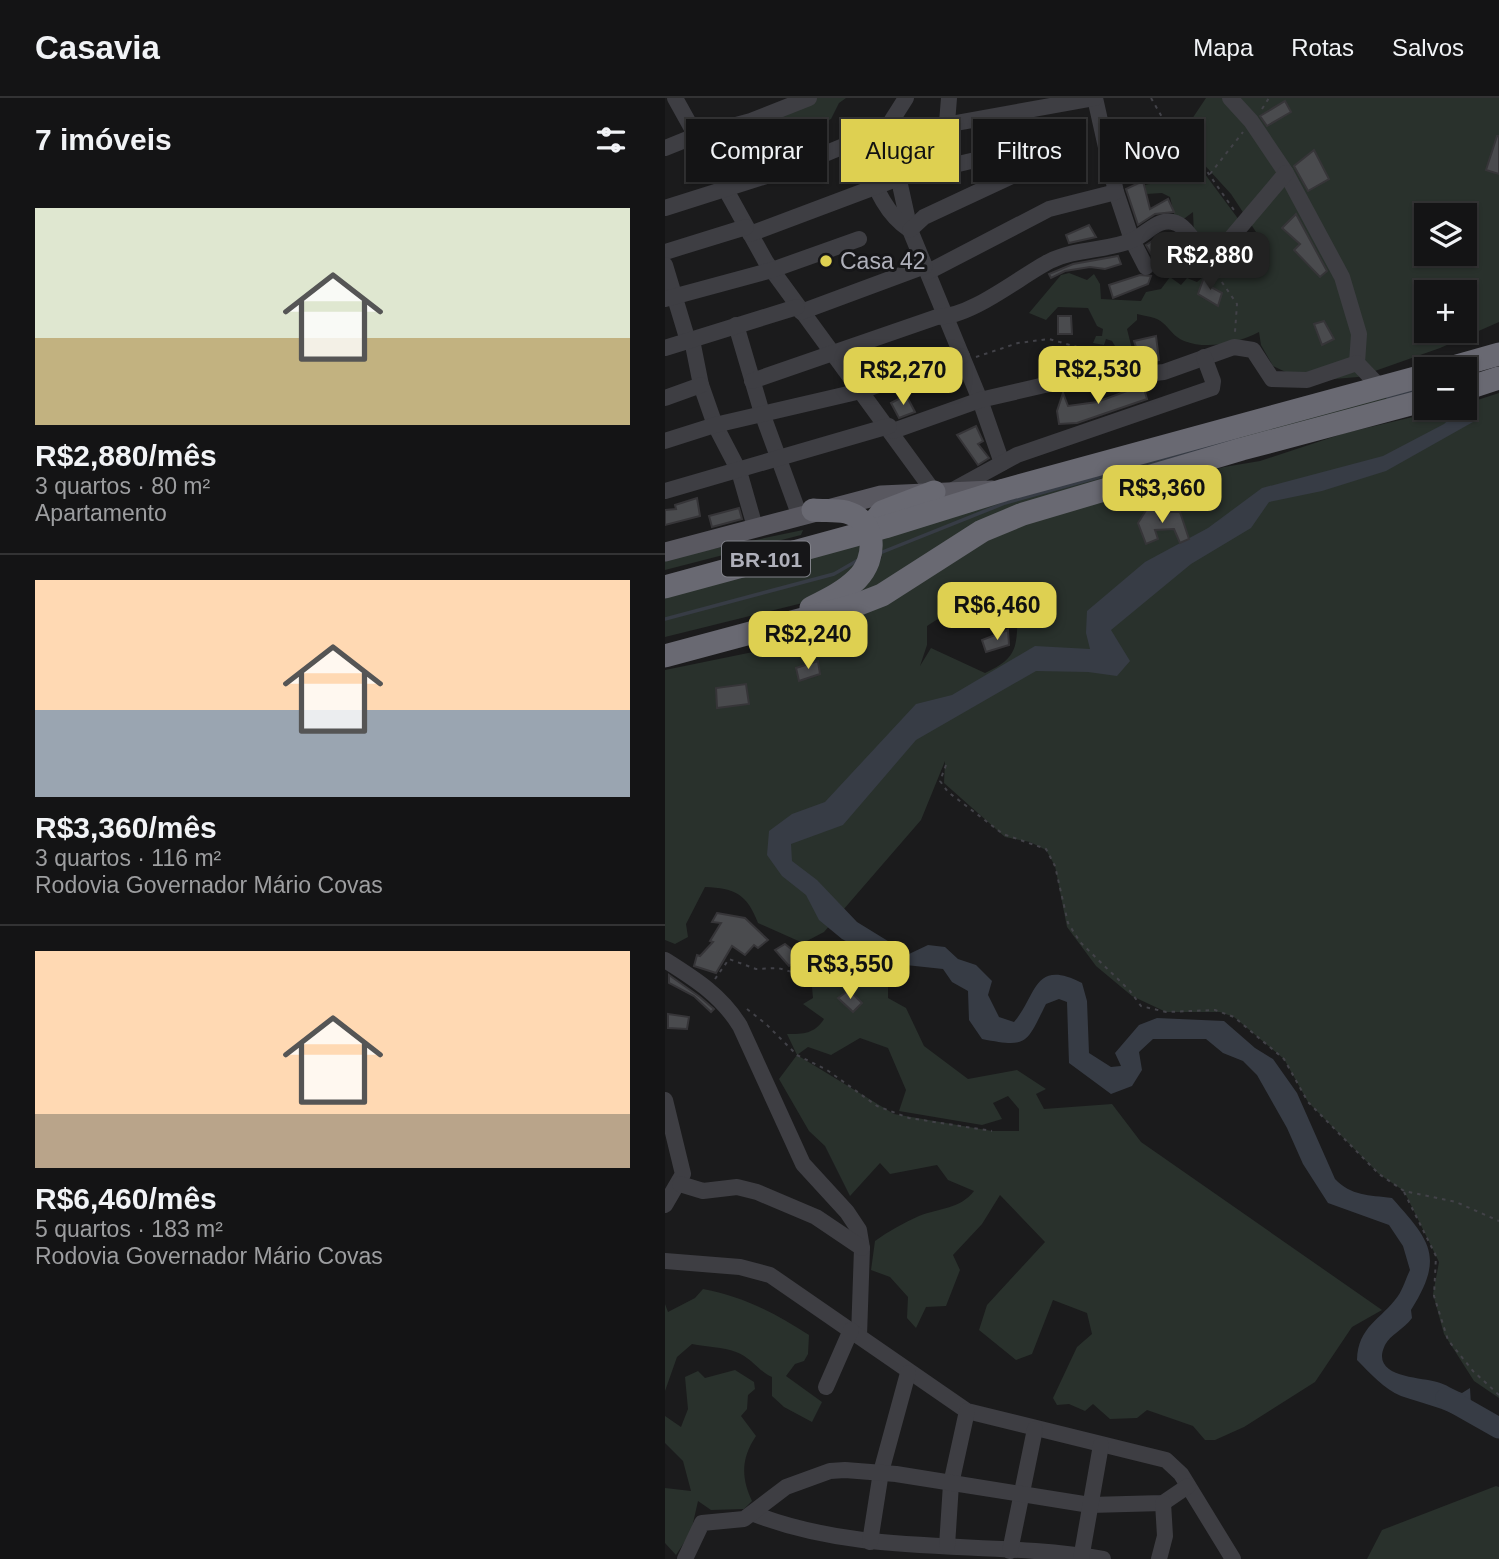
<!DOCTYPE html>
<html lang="pt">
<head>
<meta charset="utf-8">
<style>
	:root { --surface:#141415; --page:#1d1d1e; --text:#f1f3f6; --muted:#9d9ea0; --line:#333334; --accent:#ded051 }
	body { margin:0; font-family:Arial,sans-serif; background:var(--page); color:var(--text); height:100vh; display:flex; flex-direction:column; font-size:26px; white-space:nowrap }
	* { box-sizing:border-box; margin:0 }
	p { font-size:23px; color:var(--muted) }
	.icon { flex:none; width:38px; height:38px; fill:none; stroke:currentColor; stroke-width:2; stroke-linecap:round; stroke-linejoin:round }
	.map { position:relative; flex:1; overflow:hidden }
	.side { display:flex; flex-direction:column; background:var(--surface); width:665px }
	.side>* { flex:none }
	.hud { position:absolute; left:21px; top:21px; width:665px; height:63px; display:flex; gap:14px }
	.tools { position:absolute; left:749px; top:105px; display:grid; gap:14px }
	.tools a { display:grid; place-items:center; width:63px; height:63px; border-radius:0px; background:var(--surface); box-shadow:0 2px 5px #0004,0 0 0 2px var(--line); font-size:35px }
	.price { position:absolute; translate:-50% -60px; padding:0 16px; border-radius:14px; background:var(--accent); color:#111; font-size:23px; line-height:46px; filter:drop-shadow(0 2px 4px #0008) }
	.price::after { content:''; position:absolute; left:50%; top:42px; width:21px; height:16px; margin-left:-10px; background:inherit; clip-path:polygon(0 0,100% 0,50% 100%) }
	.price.on { background:#222; color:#fff }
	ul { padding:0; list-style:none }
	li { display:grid; align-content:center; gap:14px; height:371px; padding:0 35px }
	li+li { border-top:2px solid var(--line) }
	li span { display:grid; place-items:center; height:217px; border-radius:0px; color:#555 }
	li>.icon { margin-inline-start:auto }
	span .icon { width:126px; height:126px; fill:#fffc; stroke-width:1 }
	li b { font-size:30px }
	h2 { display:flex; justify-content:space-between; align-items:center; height:84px; padding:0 35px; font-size:30px }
	.pill { padding:0 24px; border-radius:0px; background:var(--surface); box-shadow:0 2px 5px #0004,0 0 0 2px var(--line); font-size:24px; line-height:63px }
	.pill.on { background:var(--accent); color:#111 }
	header { display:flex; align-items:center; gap:42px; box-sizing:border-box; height:98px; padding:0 35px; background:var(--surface); border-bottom:2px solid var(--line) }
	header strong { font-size:33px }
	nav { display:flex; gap:38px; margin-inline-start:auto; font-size:24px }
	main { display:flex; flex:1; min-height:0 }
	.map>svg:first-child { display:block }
	.green { fill:#29312c; fill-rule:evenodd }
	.water { fill:#373c45 }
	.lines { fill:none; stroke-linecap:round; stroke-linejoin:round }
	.stream { stroke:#373c45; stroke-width:3.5 }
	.river { stroke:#373c45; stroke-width:21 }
	.building { fill:#4a4b4e; stroke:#363538; stroke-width:2 }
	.path { stroke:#424248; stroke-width:2; stroke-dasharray:3.5 5; stroke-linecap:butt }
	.minor { stroke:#3e3e43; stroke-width:16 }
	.major { stroke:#595860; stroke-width:19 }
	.highway { stroke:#696972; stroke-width:23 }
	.poi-dot { fill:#ded051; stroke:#161618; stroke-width:2.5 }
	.labels { text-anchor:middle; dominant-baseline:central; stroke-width:6; stroke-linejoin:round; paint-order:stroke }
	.shield { fill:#161618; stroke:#818289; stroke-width:2 }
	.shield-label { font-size:21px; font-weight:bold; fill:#afb0ba }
	.poi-label { font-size:23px; fill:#afb0ba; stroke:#161618; text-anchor:start }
</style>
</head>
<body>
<header>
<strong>Casavia</strong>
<nav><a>Mapa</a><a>Rotas</a><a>Salvos</a></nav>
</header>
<main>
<section class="side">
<h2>7 imóveis<svg class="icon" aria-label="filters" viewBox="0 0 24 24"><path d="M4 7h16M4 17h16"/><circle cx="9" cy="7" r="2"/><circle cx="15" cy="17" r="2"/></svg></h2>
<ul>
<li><span style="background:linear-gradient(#dfe7d0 60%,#c2b280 0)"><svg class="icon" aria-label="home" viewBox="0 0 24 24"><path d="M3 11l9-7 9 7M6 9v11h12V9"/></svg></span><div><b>R$2,880/mês</b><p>3 quartos · 80 m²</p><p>Apartamento</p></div></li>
<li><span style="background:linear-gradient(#ffd9b3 60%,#9aa5b1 0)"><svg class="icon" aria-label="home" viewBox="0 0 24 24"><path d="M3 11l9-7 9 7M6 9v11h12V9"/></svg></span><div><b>R$3,360/mês</b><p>3 quartos · 116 m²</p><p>Rodovia Governador Mário Covas</p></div></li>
<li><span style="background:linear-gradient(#ffd9b3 75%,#b9a48a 0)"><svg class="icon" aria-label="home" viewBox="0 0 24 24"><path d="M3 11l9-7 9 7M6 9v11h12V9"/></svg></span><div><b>R$6,460/mês</b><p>5 quartos · 183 m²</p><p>Rodovia Governador Mário Covas</p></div></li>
</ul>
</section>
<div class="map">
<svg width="834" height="1461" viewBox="0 0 834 1461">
	<rect width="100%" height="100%" fill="#1b1b1c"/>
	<g class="green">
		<path d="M 150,0 L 181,0 L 174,5 L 166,21 L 104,50 L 100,32 L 110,22 Z"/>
		<path d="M 541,0 L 834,0 L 834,224 L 775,250 L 693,279 L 669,281 L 629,278 L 608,268 L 596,247 L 594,234 C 573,245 542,252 519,243 C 509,239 505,231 498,225 C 492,219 480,218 472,216 L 472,222 L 462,231 L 469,259 L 461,266 L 464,280 L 449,274 L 444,267 L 451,264 L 453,253 L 447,243 L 441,241 L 439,247 L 428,245 L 431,238 L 437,238 L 438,231 L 432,228 L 423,210 L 393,209 L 381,222 L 364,215 L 396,177 L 404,175 L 422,182 L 429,176 L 435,186 L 436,201 L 476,203 L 481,194 L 496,191 L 505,179 L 516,187 L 522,180 L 532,184 L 591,134 L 566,96 L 523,49 L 525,24 ZM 761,117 L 800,117 L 800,156 L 761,156 ZM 761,194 L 800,194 L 800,233 L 761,233 Z"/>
		<path d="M 505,39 L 531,64 L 574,122 L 544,155 L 529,138 L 528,114 L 520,120 L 510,120 L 505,99 L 497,95 L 481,96 L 480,87 L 489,85 L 496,78 L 487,65 L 492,54 Z"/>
		<path d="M 761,284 L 761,295 L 369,402 L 191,501 L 217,459 L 212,436 Z"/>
		<path d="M 834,295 L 834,1300 L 809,1283 L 779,1236 L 768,1196 L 774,1164 L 739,1093 L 714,1076 L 643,1004 L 619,961 L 569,919 L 555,914 L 501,914 L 467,898 L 431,868 L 402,829 L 390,768 L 381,752 L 365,744 L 340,739 L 279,685 L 280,663 L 256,722 L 159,834 L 138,845 L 93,825 C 82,796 70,790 40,789 L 21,826 L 23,839 L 10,846 L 0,842 L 0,572 L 107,550 L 161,526 L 327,437 L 393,413 L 559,369 L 595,363 L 680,335 L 786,310 L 800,310 L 800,306 ZM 353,512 C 351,548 355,559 320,575 L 266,550 L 255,568 L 262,547 L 262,528 L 279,517 L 307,523 L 329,523 Z"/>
		<path d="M 138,432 L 136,437 L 0,472 L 0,461 Z"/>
		<path d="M 198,442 L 202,452 L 187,476 L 150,502 L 0,539 L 0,495 Z"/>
		<path d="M 191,872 L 223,876 L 223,900 L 241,910 L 259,948 L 303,981 L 352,972 L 381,991 L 371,996 L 379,1011 L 447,1006 L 476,1044 L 717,1212 L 687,1229 L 650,1284 L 579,1329 L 550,1342 L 540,1342 L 528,1328 L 482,1312 L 472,1320 L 445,1321 L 428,1306 L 420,1313 L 404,1306 L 392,1307 L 388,1300 L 412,1249 L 427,1236 L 422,1215 L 388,1202 L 367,1256 L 351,1262 L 314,1232 L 322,1207 L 380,1144 L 335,1097 L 317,1126 L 288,1157 L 295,1172 L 281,1208 L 261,1209 L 251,1230 L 242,1220 L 243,1199 L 225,1179 L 206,1172 L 210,1143 C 224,1133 238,1125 254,1118 C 275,1110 295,1111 309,1093 L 283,1082 L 272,1067 L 225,1076 L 215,1065 L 185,1098 L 160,1048 L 144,1033 L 114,981 L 132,957 L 122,936 C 139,936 149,936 159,921 L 138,906 L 148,900 L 147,889 L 165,876 L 176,878 ZM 195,940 L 223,950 L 241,992 L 234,1013 L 317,1027 L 337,1021 L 328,1005 L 343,998 L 354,1011 L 354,1033 L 327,1033 L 229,1016 L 132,957 L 143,949 L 166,957 Z"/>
		<path d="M 38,1191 C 80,1199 109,1215 144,1237 L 143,1256 L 139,1263 L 130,1266 L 121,1278 L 157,1304 L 147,1324 L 119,1309 L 107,1298 L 107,1279 C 93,1273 86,1259 71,1254 C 58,1249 41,1249 27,1246 L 12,1259 L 0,1293 L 0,1206 L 3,1214 L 30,1200 Z"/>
		<path d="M 70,1272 L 89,1284 L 90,1291 L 83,1297 L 82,1311 L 76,1318 L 91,1338 C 76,1360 76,1380 87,1403 L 79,1411 L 46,1412 L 33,1403 L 26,1434 L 11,1457 L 0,1445 L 0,1390 L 26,1393 L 18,1363 L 0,1345 L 0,1318 L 16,1329 L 23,1311 L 20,1279 L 33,1273 L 40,1280 Z"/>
		<path d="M 831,1388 L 834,1389 L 834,1461 L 702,1461 L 717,1432 Z"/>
	</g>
	<path class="water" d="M 793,313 L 808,324 L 721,373 L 657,393 L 604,404 L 586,430 L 526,466 L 446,532 L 465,563 L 452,578 L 423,574 L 371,573 L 251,642 L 178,727 L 126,746 L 127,763 L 152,782 L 192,824 L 244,856 L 263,847 L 280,849 L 293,861 L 311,867 L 327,883 L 323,897 L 334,919 L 349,924 C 372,898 368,860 417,885 L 422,903 L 424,955 L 446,969 L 456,968 L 450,955 L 474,927 L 492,920 L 559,923 L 590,950 L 608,961 L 632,995 L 670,1081 C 686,1098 704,1097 727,1100 C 765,1143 780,1158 746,1212 L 747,1220 C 739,1231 725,1237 720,1247 C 704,1280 756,1279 772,1284 C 781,1286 788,1292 797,1295 L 805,1290 L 806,1307 L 800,1322 C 778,1309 759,1306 736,1298 C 719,1291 705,1275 692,1262 C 693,1228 716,1222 733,1198 C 738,1191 741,1180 745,1172 L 738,1148 L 724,1127 L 663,1105 L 638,1066 L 622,1030 L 592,977 L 578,963 L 558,955 L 541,941 L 488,941 L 474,954 L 477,972 L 467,988 L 446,996 L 404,965 L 402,904 L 394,901 L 381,906 C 361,946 363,950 317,941 L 304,922 L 303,893 L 287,884 L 278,871 L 222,865 L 177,841 L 154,822 L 141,797 L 117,778 L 102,757 L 104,733 L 127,716 L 160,704 L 251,606 L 287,597 L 370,548 L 425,551 L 421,535 L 422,513 L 480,464 L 543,430 L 597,390 L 718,358 L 779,326 Z"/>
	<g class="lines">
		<g class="stream">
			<path d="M 723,300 L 761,290"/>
			<path d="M 215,455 L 340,405 L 571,341"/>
			<path d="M 0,521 L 169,476 L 195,461"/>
		</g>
		<path class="river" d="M 781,1300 L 834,1330"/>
	</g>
	<g class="building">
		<path d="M 620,3 L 626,14 L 602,28 L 595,18 Z"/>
		<path d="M 832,38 L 834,38 L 834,76 L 821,72 Z"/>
		<path d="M 649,52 L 664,81 L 643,93 L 629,68 Z"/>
		<path d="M 478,83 L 485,111 L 503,101 L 509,114 L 490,116 L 473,127 L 461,91 Z"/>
		<path d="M 631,116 L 662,173 L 655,179 L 629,152 L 635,146 L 617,130 Z"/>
		<path d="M 424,127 L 431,139 L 404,145 L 401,137 Z"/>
		<path d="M 500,135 L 513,147 L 486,156 L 481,147 Z"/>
		<path d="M 453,158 L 456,166 L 440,171 L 425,169 L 400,173 L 386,180 L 384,176 L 408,166 Z"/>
		<path d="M 475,177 L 486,178 L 483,186 L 448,200 L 444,187 Z"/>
		<path d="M 539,179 L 549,185 L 546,189 L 557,195 L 553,208 L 533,196 Z"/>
		<path d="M 393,218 L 406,218 L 407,236 L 393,236 Z"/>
		<path d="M 659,223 L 669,241 L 657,247 L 649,226 Z"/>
		<path d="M 491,238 L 494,262 L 476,264 L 469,243 Z"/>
		<path d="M 478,287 L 482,301 L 412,325 L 394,326 L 392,313 L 398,295 L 403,308 L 432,304 Z"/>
		<path d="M 241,297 L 250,314 L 234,320 L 226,305 Z"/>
		<path d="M 311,328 L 318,343 L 313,346 L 324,360 L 313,367 L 292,337 Z"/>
		<path d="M 32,400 L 35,418 L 0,427 L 0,412 L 11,411 L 10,407 Z"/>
		<path d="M 489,407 L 495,422 L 505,414 L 515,414 L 524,441 L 515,445 L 509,431 L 490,432 L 493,441 L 481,446 L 473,425 L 483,409 Z"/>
		<path d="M 74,410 L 77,421 L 47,429 L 44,418 Z"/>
		<path d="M 343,532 L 344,547 L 321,554 L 317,542 Z"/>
		<path d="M 153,563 L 155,576 L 134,583 L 131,570 Z"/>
		<path d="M 81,586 L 84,606 L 52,610 L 51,590 Z"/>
		<path d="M 52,815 L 80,820 L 103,842 L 93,850 L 89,847 L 80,857 L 67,848 L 51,875 L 29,868 L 32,857 L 35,858 L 48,844 L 45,843 L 56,825 L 47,824 Z"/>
		<path d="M 120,846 L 136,859 L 124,868 L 110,852 Z"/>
		<path d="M 4,877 L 35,899 L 49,911 L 46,914 L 29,898 L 4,885 Z"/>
		<path d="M 184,892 L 197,905 L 188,914 L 173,900 Z"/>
		<path d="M 3,916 L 24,919 L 22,931 L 3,930 Z"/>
	</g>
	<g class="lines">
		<g class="path">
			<path d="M 486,0 L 497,19 L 534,62 L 569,112"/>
			<path d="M 597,11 L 604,0"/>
			<path d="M 545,76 L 578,34"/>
			<path d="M 552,177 L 572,206 L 570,234"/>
			<path d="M 311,259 L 353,245 L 384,241 L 461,263"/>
			<path d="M 281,667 L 275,683 L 283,694 L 338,736 L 381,751 L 390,768 L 403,825 L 415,844 L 465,893 L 476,908 L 501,914 L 550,912 L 569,919 L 619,961 L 643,1004 L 714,1076 L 739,1093 L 791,1104 L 834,1123"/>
			<path d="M 50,881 L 64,861 L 91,871 L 113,870 L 173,887 L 184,886"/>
			<path d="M 82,911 L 101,926 L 132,957 L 162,972 L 212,1008 L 244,1020 L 327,1033"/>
			<path d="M 739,1094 L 771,1158 L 769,1198 L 783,1242 L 808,1273 L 834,1297"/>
		</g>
		<g class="minor">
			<path d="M 10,0 L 101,164 L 269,394"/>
			<path d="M 241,0 L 227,22 L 224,37 L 245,132"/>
			<path d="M 430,0 L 451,94 L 467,142 L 481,169"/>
			<path d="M 565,0 L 586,23 L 621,75 L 677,179 L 694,236 L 692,265"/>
			<path d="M 282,25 L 284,0"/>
			<path d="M 224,37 L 430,0"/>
			<path d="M 192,43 C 207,76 214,112 245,132 L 315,302 L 337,365"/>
			<path d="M 0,50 L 30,38 L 86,23 L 144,0"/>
			<path d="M 0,110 L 123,71 L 225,29"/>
			<path d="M 85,136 L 234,80 L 340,55 L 348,56 L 355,67 L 351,76 L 259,119 L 245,132"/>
			<path d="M 0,154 L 81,129"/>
			<path d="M 0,167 L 23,243"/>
			<path d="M 263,174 L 384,111 L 451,94"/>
			<path d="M 0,201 L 107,172 L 194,141"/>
			<path d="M 136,214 L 260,168"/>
			<path d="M 71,227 L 97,315 L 134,416"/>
			<path d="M 27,242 L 36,287 L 50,327 L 74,373 L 90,429"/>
			<path d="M 0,250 L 132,209"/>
			<path d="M 87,283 L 272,219 C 307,219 354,179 385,163 C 411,150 442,153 468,142 C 482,136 494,118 511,125 C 524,130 536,155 544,166 L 621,75"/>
			<path d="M 0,300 L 36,287"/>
			<path d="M 228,333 L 315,302 L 384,286 L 499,274 L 569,249 L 588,252 L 607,281 L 642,282 L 692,265 L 715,289"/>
			<path d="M 0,343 L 50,327 L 196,293 L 297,258"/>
			<path d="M 288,392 L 352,357 L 547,290 L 548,283 L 539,259"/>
			<path d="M 0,393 L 224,328"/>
			<path d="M 0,862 C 30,881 56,897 75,928 L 138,1066 L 182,1114 L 194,1132 L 197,1150 L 194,1238"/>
			<path d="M 0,1002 L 18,1076 L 0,1107"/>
			<path d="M 15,1086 L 38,1093 L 72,1089 L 92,1094 L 151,1119 L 197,1150"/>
			<path d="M 0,1163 L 75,1169 L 105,1177 L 302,1313 L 501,1362 L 516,1376 L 568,1461"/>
			<path d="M 161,1289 L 186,1232"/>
			<path d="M 89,1416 C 204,1460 320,1441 438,1461"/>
			<path d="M 205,1444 L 216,1374 L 243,1275"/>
			<path d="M 282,1448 L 286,1386 L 302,1313"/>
			<path d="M 345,1453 L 370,1331"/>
			<path d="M 20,1461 L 37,1425 L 79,1421 L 121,1389 L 165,1373 L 180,1372 L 231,1376 L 425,1407 L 498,1405 L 523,1388"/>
			<path d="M 416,1461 L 436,1347"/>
			<path d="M 494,1461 L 500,1438 L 498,1405"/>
		</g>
		<path class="major" d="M 0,454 L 216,397 L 327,392"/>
		<g class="highway">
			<path d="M 781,271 L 834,256"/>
			<path d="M 800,291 L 834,280"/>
			<path d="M 204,430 L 217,414 L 269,394"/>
			<path d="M 0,489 L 220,429 L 339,392 L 761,277"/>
			<path d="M 146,510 C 162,502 179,494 192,481 C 212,461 213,423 181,414 C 171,412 159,413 148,412"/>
			<path d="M 0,558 L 194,506 L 217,497 L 317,433 L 358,416 L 577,351 L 761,302"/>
		</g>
	</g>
	<circle class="poi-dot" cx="161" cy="163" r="7"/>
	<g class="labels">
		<rect class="shield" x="57" y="443.5" width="88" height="35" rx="5"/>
		<g class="shield-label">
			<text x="101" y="461">BR-101</text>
		</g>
		<g class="poi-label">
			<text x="175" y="163">Casa 42</text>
		</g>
	</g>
</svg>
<div class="tools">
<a><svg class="icon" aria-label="layers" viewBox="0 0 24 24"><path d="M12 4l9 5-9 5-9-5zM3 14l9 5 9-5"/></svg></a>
<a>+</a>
<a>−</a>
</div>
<b class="price on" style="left:545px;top:194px">R$2,880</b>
<b class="price" style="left:433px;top:308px">R$2,530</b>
<b class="price" style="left:238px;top:309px">R$2,270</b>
<b class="price" style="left:497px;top:427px">R$3,360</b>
<b class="price" style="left:332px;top:544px">R$6,460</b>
<b class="price" style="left:143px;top:573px">R$2,240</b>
<b class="price" style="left:185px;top:903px">R$3,550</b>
<div class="hud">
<a class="pill">Comprar</a>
<a class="pill on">Alugar</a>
<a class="pill">Filtros</a>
<a class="pill">Novo</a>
</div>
</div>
</main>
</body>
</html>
